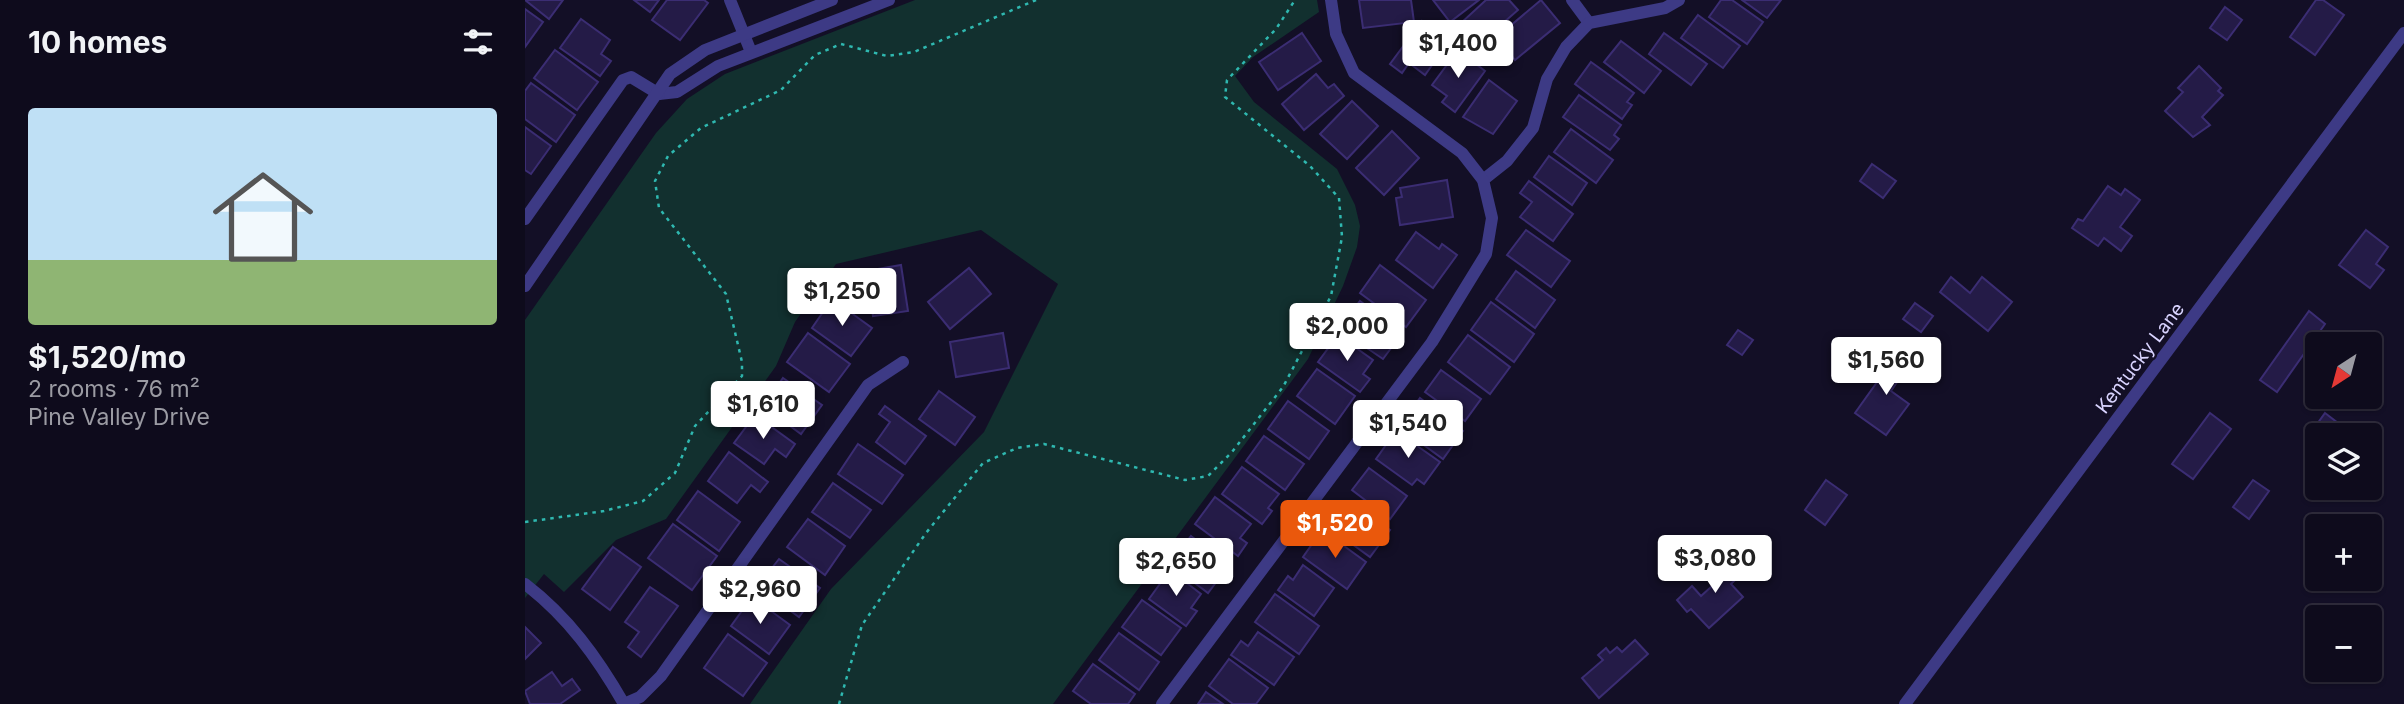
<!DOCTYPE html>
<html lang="en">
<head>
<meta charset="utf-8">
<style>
	:root { --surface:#0e0b1c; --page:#171425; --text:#f1f3f6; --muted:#9b9ba3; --line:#2e2b3b; --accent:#ea580c }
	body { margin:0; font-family:Inter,sans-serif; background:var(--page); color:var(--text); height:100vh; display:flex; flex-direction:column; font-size:26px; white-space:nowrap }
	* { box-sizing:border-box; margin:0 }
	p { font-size:23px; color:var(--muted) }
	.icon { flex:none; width:38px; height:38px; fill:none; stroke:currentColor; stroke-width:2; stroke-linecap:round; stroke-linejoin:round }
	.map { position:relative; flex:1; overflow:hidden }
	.side { display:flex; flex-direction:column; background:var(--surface); width:525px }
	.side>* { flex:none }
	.needle { width:46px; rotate:216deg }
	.controls { position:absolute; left:1780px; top:332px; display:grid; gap:14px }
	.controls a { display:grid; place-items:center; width:77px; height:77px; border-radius:7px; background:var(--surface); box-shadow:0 2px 5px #0004,0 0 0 2px var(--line); font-size:35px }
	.price { position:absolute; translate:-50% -60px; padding:0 16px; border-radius:7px; background:#fff; color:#222; font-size:23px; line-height:46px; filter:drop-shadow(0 2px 4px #0008) }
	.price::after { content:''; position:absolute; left:50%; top:42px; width:21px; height:16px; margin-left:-10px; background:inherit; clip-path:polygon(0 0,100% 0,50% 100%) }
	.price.current { background:var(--accent); color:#fff }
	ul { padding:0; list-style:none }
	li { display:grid; align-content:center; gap:14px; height:371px; padding:0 28px }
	li span { display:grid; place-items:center; height:217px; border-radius:7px; color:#555 }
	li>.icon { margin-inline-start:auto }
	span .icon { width:126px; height:126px; fill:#fffc; stroke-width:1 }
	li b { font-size:30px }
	h2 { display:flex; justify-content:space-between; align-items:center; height:84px; padding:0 28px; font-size:30px }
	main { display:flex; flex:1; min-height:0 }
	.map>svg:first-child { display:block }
	.green { fill:#12302f }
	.building { fill:#241b47; stroke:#3b2d73; stroke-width:2 }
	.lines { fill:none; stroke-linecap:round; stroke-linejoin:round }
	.path { stroke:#2fb8b0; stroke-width:2.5; stroke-dasharray:3.5 5; stroke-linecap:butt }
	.street { stroke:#3d3a85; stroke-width:12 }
	.labels { text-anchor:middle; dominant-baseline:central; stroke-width:5; stroke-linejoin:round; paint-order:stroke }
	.street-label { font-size:19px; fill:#d9d4ff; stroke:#130f26 }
</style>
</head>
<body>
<main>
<section class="side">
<h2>10 homes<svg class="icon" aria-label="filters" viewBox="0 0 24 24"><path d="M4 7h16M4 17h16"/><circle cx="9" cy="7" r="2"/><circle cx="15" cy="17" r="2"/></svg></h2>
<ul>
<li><span style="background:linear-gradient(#bfe0f5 70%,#8fb573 0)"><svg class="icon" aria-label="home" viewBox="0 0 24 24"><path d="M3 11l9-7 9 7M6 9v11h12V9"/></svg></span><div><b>$1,520/mo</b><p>2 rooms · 76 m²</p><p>Pine Valley Drive</p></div></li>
</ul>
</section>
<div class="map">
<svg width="1879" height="704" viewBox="0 0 1879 704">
	<rect width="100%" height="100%" fill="#130f26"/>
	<path class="green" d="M 390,0 L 792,0 L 794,12 L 728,57 L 710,76 L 729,102 L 812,169 L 830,205 L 835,226 L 832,247 L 818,286 L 783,359 L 528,704 L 225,704 L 306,589 L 459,432 L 533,284 L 456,230 L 311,264 L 270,322 L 251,366 L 141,519 L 91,540 L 39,592 L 19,574 L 0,598 L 0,320 L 131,133 L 162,99 L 200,74 Z"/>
	<g class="building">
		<path d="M 0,0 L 38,0 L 24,19 Z"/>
		<path d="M 109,0 L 134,0 L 125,12 Z"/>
		<path d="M 142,0 L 179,0 L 183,3 L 155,40 L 127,20 Z"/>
		<path d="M 834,0 L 886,0 L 889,22 L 838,28 Z"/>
		<path d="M 908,0 L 954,0 L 925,22 Z"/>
		<path d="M 961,0 L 984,0 L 993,10 L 954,44 L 936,23 Z"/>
		<path d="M 1016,0 L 1035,23 L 990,60 L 981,48 L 987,44 L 978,32 Z"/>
		<path d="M 1196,0 L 1207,0 L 1238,22 L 1222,44 L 1184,17 Z"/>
		<path d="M 1217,0 L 1256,0 L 1242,18 Z"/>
		<path d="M 1791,0 L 1798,0 L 1819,15 L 1790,55 L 1765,37 Z"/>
		<path d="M 1700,7 L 1717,20 L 1702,40 L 1685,28 Z"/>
		<path d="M 0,9 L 18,22 L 0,47 Z"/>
		<path d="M 1173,15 L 1215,46 L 1198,68 L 1156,38 Z"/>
		<path d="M 56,19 L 85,40 L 76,54 L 86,61 L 75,76 L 35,48 Z"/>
		<path d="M 897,21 L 924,41 L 900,75 L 884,63 L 877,73 L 865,64 Z"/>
		<path d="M 777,33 L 796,61 L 753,90 L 734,62 Z"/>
		<path d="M 1139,33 L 1182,64 L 1166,85 L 1124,54 Z"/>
		<path d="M 1096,41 L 1136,71 L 1119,93 L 1079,62 Z"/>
		<path d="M 30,50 L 73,82 L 52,110 L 9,78 Z"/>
		<path d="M 933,50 L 960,71 L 930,112 L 917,102 L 922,96 L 907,85 Z"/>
		<path d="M 1066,62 L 1109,93 L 1102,102 L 1107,105 L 1097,119 L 1050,84 Z"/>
		<path d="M 1674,66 L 1696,88 L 1693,91 L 1698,95 L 1677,117 L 1685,125 L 1668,137 L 1640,111 L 1658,92 L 1653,88 Z"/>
		<path d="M 791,74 L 803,88 L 809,84 L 819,96 L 779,130 L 757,104 Z"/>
		<path d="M 964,80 L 992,101 L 968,134 L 938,117 Z"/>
		<path d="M 6,83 L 50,115 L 31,142 L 0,119 L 0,91 Z"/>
		<path d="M 1054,95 L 1096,125 L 1089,135 L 1094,139 L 1085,150 L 1038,117 Z"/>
		<path d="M 827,101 L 853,126 L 822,159 L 795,134 Z"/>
		<path d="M 0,127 L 26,146 L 6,174 L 0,170 Z"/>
		<path d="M 1046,129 L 1088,160 L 1071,183 L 1029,152 Z"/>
		<path d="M 867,131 L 894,158 L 859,195 L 831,168 Z"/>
		<path d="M 1024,156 L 1062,183 L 1047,205 L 1009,177 Z"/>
		<path d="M 1347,164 L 1371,181 L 1358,198 L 1335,181 Z"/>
		<path d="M 922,180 L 928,217 L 875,225 L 871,198 L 877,197 L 875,188 Z"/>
		<path d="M 1004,181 L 1048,214 L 1028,241 L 995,217 L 1007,202 L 995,193 Z"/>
		<path d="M 1583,186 L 1596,195 L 1600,189 L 1615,200 L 1595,227 L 1607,236 L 1596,251 L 1579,238 L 1573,246 L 1547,228 L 1553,219 L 1558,221 Z"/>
		<path d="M 1001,230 L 1045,261 L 1026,287 L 982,255 Z"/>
		<path d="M 1841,230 L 1863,247 L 1851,264 L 1859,270 L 1845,288 L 1814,265 Z"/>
		<path d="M 891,232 L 914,249 L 917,244 L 932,255 L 908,288 L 871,260 Z"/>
		<path d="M 376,265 L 383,311 L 348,316 L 341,271 Z"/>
		<path d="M 855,265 L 901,300 L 881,327 L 835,293 Z"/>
		<path d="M 444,268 L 466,294 L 425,329 L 403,302 Z"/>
		<path d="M 991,271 L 1030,300 L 1010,328 L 971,299 Z"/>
		<path d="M 1426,277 L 1445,293 L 1457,277 L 1487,302 L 1463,331 L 1415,292 Z"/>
		<path d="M 307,299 L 347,328 L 326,356 L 287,328 Z"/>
		<path d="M 835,301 L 878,332 L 858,359 L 814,329 Z"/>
		<path d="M 966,302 L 1009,334 L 989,362 L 946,330 Z"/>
		<path d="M 1390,303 L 1408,316 L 1396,332 L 1378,319 Z"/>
		<path d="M 1784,311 L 1800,324 L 1752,392 L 1735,380 Z"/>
		<path d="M 1213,330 L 1228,340 L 1217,355 L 1202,345 Z"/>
		<path d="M 283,333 L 325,364 L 304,392 L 262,362 Z"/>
		<path d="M 478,333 L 484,368 L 431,377 L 425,342 Z"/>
		<path d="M 813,335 L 848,360 L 838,374 L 845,379 L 835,392 L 793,362 Z"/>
		<path d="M 943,335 L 985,367 L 965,394 L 923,362 Z"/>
		<path d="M 1375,350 L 1388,359 L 1366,391 L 1384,404 L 1361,435 L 1330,413 Z"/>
		<path d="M 792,369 L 830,396 L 810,424 L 772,396 Z"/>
		<path d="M 916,370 L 956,399 L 940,421 L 900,392 Z"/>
		<path d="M 258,378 L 297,405 L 276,434 L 238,406 Z"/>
		<path d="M 414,391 L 450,417 L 430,445 L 394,419 Z"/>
		<path d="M 895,398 L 938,431 L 918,459 L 881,432 L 892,417 L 885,412 Z"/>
		<path d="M 763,401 L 804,431 L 784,459 L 743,429 Z"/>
		<path d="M 360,406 L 401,436 L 380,464 L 351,442 L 365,422 L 354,414 Z"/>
		<path d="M 1685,413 L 1706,429 L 1668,479 L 1647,464 Z"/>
		<path d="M 1800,413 L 1813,423 L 1804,436 L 1792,436 L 1792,439 L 1785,434 Z"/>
		<path d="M 230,415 L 270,444 L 261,457 L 250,449 L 239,464 L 209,443 Z"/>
		<path d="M 871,431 L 915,462 L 899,484 L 892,479 L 887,485 L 851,459 Z"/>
		<path d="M 739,436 L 779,464 L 760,490 L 721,461 Z"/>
		<path d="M 333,444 L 378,475 L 357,504 L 313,474 Z"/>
		<path d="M 204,452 L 243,482 L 235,492 L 226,485 L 212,503 L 183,481 Z"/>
		<path d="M 717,467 L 754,494 L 743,508 L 747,511 L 737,524 L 697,494 Z"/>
		<path d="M 844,468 L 882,496 L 865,519 L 827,490 Z"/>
		<path d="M 1301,480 L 1322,495 L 1300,525 L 1280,510 Z"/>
		<path d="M 1728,480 L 1744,491 L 1724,519 L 1708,507 Z"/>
		<path d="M 308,483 L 346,510 L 325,538 L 287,512 Z"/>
		<path d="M 173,491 L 215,522 L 194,551 L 152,520 Z"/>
		<path d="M 690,497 L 726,524 L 715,538 L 722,543 L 713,556 L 670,524 Z"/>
		<path d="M 832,506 L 865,530 L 845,557 L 801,525 L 809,513 L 821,522 Z"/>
		<path d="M 283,519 L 320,546 L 300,575 L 262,547 Z"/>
		<path d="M 148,524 L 192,556 L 167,590 L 123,558 Z"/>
		<path d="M 797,530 L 841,562 L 822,589 L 778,557 Z"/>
		<path d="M 666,536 L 704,565 L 683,593 L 645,564 Z"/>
		<path d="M 88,547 L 116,567 L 85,610 L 57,589 Z"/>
		<path d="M 1203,555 L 1219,571 L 1206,584 L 1218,597 L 1184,628 L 1166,609 L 1162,612 L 1152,600 L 1167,586 L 1176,596 L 1197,577 L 1189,569 Z"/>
		<path d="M 254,559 L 295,588 L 274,617 L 244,595 L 254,581 L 243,573 Z"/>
		<path d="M 778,565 L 809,588 L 789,616 L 753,590 L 763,576 L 768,580 Z"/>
		<path d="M 645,570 L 676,594 L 666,608 L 672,611 L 661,626 L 624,599 Z"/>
		<path d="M 125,587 L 153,606 L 116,657 L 103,647 L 114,632 L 100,622 Z"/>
		<path d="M 750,594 L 794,626 L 774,654 L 730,622 Z"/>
		<path d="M 227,597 L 265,625 L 244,654 L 206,626 Z"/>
		<path d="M 617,600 L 656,628 L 636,655 L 597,627 Z"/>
		<path d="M 0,627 L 16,643 L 0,659 Z"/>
		<path d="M 733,632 L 769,657 L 749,685 L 706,655 L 716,641 L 723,646 Z"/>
		<path d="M 594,633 L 634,662 L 614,690 L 574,660 Z"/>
		<path d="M 203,634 L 242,663 L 218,696 L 179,668 Z"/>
		<path d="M 1110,640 L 1123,654 L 1074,698 L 1057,678 L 1078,660 L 1073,655 L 1081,648 L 1085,653 L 1092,647 L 1097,652 Z"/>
		<path d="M 704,659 L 743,688 L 731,704 L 708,704 L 684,686 Z"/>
		<path d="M 568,664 L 610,694 L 603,704 L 566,704 L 548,691 Z"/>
		<path d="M 27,672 L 37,686 L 47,679 L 55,690 L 35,704 L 5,704 L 0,691 Z"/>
		<path d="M 681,692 L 698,704 L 673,704 Z"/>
	</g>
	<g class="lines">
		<g class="path">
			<path d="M 0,522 L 79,511 L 118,501 L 150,473 L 170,426 L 217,376 L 217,362 L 201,294 L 134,208 L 130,181 L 143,156 L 176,128 L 256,90 L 290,55 L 316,44 L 362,56 L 389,52 L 511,0"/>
			<path d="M 314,704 L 337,625 L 401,533 L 458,463 L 492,448 L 519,444 L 660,480 L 683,476 L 707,452 L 758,387 L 806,296 L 817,237 L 814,198 L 785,166 L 700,97 L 702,80 L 751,29 L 770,0"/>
		</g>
		<g class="street">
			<path d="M 205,0 L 226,52"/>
			<path d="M 1047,0 L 1064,23"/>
			<path d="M 134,94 L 152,92 L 193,66 L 364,0"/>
			<path d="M 958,180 L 982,161 L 1008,128 L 1022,79 L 1041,47 L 1064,23 L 1140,8 L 1154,0"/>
			<path d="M 0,219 L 98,80 L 106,77 L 134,94"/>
			<path d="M 0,286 L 145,74 L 180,50 L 307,0"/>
			<path d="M 0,584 C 43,617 72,657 99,704"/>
			<path d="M 99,704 L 115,697 L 136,676 L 343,385 L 378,362"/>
			<path d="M 637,704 L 907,342 L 961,254 L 967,218 L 958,180 L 937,153 L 829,73 L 811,34 L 806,0"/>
			<path d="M 1380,704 L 1879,33"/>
		</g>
	</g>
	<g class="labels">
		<g class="street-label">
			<text transform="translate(1615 358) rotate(-53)">Kentucky Lane</text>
		</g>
	</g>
</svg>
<div class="controls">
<a><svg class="needle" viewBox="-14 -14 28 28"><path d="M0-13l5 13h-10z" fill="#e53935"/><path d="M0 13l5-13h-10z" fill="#9b9ba3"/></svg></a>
<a><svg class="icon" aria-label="layers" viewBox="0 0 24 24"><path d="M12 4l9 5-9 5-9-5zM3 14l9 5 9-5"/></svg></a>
<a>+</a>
<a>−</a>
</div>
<b class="price" style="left:933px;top:80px">$1,400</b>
<b class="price" style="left:317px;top:328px">$1,250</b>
<b class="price" style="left:822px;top:363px">$2,000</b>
<b class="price" style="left:1361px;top:397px">$1,560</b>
<b class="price" style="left:238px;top:441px">$1,610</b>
<b class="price" style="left:883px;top:460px">$1,540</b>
<b class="price current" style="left:810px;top:560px">$1,520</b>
<b class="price" style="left:1190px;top:595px">$3,080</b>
<b class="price" style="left:651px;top:598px">$2,650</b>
<b class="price" style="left:235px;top:626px">$2,960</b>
</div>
</main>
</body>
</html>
